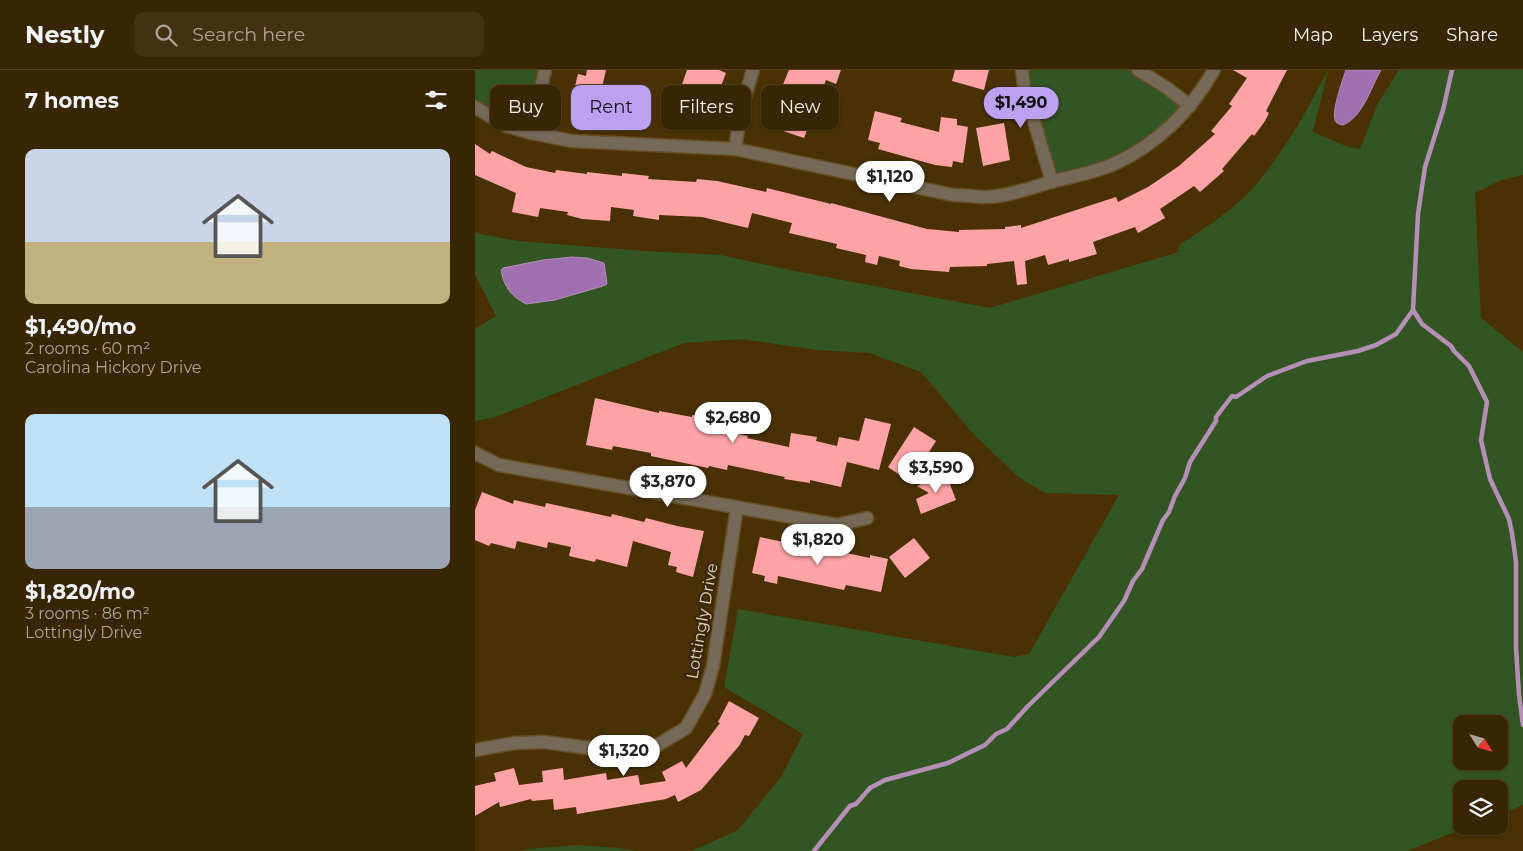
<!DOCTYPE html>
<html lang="en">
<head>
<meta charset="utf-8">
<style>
	:root { --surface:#382502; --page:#433111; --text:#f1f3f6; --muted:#aba599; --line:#524224; --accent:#bca0f2 }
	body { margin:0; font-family:Montserrat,sans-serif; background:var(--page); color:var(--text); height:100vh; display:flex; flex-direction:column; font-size:19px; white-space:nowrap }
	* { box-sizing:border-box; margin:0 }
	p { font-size:16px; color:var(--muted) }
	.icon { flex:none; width:28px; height:28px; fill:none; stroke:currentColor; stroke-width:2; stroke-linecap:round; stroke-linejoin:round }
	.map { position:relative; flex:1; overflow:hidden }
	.side { display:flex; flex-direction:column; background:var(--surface); width:475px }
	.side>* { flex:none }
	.top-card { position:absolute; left:15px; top:15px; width:475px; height:45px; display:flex; gap:10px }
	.needle { width:32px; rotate:127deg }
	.tools { position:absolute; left:978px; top:645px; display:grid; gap:10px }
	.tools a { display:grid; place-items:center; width:55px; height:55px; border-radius:10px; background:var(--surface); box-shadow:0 1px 4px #0004,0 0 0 1px var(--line); font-size:25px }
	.price { position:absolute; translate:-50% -42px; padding:0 11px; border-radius:18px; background:#fff; color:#222; font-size:16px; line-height:32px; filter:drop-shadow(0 1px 2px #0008) }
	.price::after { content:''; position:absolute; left:50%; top:30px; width:15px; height:11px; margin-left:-8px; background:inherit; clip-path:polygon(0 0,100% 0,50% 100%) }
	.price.on { background:var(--accent); color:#111 }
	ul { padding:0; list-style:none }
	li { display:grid; align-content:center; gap:10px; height:265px; padding:0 25px }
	li span { display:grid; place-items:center; height:155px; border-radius:10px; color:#555 }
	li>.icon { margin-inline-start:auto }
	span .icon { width:90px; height:90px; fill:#fffc; stroke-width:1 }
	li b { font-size:21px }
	h2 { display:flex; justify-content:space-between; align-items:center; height:60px; padding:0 25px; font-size:21px }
	.tag { padding:0 18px; border-radius:10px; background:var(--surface); box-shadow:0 1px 4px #0004,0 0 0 1px var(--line); font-size:18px; line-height:45px }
	.tag.on { background:var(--accent); color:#111 }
	header { display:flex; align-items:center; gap:30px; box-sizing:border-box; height:70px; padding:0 25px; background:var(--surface); border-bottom:1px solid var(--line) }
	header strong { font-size:24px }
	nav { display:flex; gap:28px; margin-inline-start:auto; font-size:18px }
	.search { width:350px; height:45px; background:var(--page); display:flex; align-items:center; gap:12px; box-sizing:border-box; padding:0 18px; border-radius:10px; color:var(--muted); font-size:19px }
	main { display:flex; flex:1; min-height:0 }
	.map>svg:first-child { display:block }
	.green { fill:#335523; fill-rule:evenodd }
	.water { fill:#a070b1; stroke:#b58fb6 }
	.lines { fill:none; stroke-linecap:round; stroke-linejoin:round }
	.stream { stroke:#b58fb6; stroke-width:4.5 }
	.building { fill:#ffa3a7 }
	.street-casing { stroke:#664f25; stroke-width:15 }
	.street { stroke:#756957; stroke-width:12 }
	.labels { text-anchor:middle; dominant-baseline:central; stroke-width:5; stroke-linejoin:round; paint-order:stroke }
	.street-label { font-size:16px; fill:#e5d6c0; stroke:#3c2808 }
</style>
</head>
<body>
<header>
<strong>Nestly</strong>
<div class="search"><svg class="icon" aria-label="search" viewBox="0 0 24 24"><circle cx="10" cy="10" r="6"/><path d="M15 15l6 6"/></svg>Search here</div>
<nav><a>Map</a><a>Layers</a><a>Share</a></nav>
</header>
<main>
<section class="side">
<h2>7 homes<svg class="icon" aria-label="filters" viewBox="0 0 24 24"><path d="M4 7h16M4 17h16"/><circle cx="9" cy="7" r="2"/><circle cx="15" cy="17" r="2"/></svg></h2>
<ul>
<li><span style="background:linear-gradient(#c9d6e8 60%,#c2b280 0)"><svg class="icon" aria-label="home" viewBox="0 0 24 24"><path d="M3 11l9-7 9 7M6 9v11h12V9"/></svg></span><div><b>$1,490/mo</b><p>2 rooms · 60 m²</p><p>Carolina Hickory Drive</p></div></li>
<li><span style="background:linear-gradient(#bfe0f5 60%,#9aa5b1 0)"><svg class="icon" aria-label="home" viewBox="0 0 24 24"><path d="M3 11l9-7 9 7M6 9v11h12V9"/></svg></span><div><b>$1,820/mo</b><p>3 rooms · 86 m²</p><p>Lottingly Drive</p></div></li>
</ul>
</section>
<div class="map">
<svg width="1048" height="781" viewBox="0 0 1048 781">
	<rect width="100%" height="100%" fill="#4a3103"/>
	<g class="green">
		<path d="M 0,0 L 70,0 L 56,63 L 0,37 Z"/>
		<path d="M 547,0 L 663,0 L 715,36 L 660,82 L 577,112 Z"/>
		<path d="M 853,0 L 838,62 L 873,77 L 885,79 L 902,35 L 924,0 L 1048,0 L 1048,105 L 1026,110 L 1000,123 L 1006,248 L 1048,282 L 1048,735 L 1024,745 L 1024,719 L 986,719 L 986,756 L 995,756 L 932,781 L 217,781 L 263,760 L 306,707 L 328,664 L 249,617 L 263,539 L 539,587 L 554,584 L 644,425 L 571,423 L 546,409 L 501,367 L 446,302 L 394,283 L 342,280 L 267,269 L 209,273 L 20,347 L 0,351 L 0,259 L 21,246 L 0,205 L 0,163 L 43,171 L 170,181 L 245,185 L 320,201 L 515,238 L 704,182 L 704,175 C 728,159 754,143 774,122 C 808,85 830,44 853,0 ZM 986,654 L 1024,654 L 1024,691 L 986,691 Z"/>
		<path d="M 103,775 L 144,778 L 160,781 L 46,781 L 53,779 Z"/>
	</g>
	<g class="water">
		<path d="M 871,0 L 906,0 C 896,17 888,47 868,55 C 866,55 863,54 861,52 C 855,44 868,9 871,0 Z"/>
		<path d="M 97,187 L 112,188 L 129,193 L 132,214 L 128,216 L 80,230 L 51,234 C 36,226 29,217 26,200 L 28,198 L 68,190 Z"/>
	</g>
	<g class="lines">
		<g class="stream">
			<path d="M 938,240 L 947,254 L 976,276 L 979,281 L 994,296 L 1012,332 L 1006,370 L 1015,409 L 1034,449 L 1037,463 L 1041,492 L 1041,578 L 1044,625 L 1048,655"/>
			<path d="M 339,781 L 375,736 L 381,734 L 395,718 L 410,710 L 473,693 L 510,675 L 521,664 L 532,659 L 553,636 L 624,567 L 649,531 L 658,511 L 667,499 L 688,450 L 694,442 L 700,426 L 710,408 L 715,392 L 741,351 L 741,347 L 757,326 L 761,327 L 792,306 L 832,291 L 883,281 L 901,275 L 921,264 L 938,240 L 943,144 L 950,97 L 968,40 L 977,0"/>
		</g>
	</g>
	<g class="building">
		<path d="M 112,0 L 131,0 L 122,39 L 96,33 L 103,4 L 111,6 Z"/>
		<path d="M 212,0 L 244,0 L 251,3 L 233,50 L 199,37 Z"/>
		<path d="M 314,0 L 366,0 L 361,14 L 351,10 L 329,68 L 296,57 L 310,18 L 307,17 Z"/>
		<path d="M 480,0 L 514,0 L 509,20 L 477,11 Z"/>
		<path d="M 758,0 L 812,0 L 791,41 L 794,43 L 790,51 L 779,66 L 777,64 L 747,99 L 749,101 L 725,122 L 719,116 L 685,139 L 690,148 L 663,163 L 660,157 L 618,172 L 622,184 L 594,192 L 594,189 L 573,195 L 570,185 L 550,191 L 552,214 L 542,215 L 539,191 L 512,194 L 512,196 L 475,197 L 474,202 L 436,199 L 424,196 L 425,191 L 404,186 L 402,195 L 390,192 L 391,185 L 361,178 L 362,174 L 314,163 L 317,153 L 277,143 L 273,158 L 227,147 L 184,145 L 184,150 L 158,146 L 159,140 L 136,137 L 135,151 L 107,149 L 92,145 L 93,142 L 65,138 L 63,147 L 37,142 L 41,123 L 0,105 L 0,74 L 15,84 L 17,81 L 51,97 L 80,103 L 81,100 L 112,104 L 112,102 L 147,106 L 147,103 L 174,106 L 173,109 L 221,112 L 222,109 L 242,111 L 291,122 L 292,118 L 356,134 L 356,133 L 452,159 L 484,162 L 484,160 L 530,159 L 530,157 L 546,155 L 546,158 L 641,127 L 643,132 L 673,117 L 704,96 L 740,64 L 736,61 L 757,36 L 754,34 L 772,8 Z"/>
		<path d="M 400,41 L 427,48 L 425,52 L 464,62 L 466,47 L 482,49 L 482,55 L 493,57 L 488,93 L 478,91 L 477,97 L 460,95 L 403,79 L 405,73 L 393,70 Z"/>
		<path d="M 529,53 L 535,90 L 508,96 L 501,58 Z"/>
		<path d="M 120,328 L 184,343 L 184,341 L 217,347 L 217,345 L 244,351 L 242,360 L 273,366 L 272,368 L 314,377 L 316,363 L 342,367 L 341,371 L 362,376 L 364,367 L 384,371 L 390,348 L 416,354 L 404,400 L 372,392 L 366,417 L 335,410 L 335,413 L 309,409 L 310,407 L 253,395 L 252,400 L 234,396 L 233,398 L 176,386 L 176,383 L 138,376 L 137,380 L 111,375 Z"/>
		<path d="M 439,357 L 461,371 L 435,412 L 413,397 Z"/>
		<path d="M 471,404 L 481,430 L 446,444 L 441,429 L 454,423 L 442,416 Z"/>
		<path d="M 7,422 L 38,434 L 39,430 L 70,437 L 71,433 L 136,447 L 137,444 L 169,452 L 171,448 L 202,456 L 229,461 L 218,507 L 201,502 L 202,497 L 193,495 L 196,482 L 158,471 L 152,497 L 121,489 L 120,492 L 94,486 L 96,477 L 73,472 L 72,478 L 42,471 L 40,479 L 16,473 L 14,476 L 0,470 L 0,440 Z"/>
		<path d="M 285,467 L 362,483 L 362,481 L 395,488 L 395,485 L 413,489 L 406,522 L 371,515 L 369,520 L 303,506 L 302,514 L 289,511 L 290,506 L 277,503 Z"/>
		<path d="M 439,468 L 455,488 L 430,508 L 414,487 Z"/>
		<path d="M 254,631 L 284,648 L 274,666 L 270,665 L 264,676 L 226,720 L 203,732 L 200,725 L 191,729 L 102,744 L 101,737 L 79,740 L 78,729 L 57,731 L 56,729 L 25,737 L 24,732 L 0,746 L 0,716 L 21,711 L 19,703 L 39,698 L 44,715 L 68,712 L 67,701 L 88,698 L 89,710 L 131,703 L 132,710 L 163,705 L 165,715 L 191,711 L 187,702 L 207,691 L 211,698 L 245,653 L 243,652 Z"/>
	</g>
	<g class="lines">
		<g class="street-casing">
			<g id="street">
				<path d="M 547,0 L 549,17 L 577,112"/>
				<path d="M 663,0 L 692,18 L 715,36"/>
				<path d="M 0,37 L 31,56 L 56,63 L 97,71 L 260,79 L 478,125 C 490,125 501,127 513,127 C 535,126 558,117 579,111 C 600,106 622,102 641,93 C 684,73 716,40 739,0"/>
				<path d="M 56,63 L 70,0"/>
				<path d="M 260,79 L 266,40 L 278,0"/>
				<path d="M 0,383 L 24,395 L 362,455 L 392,448"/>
				<path d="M 0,680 L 40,673 L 69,672 L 152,683 L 176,679 L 211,658 L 230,624 L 238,596 L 262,437"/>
			</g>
		</g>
		<use href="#street" class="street"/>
	</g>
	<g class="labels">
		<g class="street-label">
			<text transform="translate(227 551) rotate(-80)">Lottingly Drive</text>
		</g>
	</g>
</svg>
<div class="tools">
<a><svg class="needle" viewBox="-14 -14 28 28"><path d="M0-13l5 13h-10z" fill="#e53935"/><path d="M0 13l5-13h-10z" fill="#aba599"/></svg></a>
<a><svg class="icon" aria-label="layers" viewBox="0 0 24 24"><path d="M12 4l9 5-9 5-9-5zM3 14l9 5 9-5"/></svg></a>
</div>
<b class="price on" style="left:546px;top:59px">$1,490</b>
<b class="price" style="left:415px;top:133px">$1,120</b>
<b class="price" style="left:258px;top:374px">$2,680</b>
<b class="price" style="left:461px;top:424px">$3,590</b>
<b class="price" style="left:193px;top:438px">$3,870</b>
<b class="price" style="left:343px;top:496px">$1,820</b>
<b class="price" style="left:149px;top:707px">$1,320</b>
<div class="top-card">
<a class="tag">Buy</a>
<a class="tag on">Rent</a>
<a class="tag">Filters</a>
<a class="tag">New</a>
</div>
</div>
</main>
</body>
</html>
